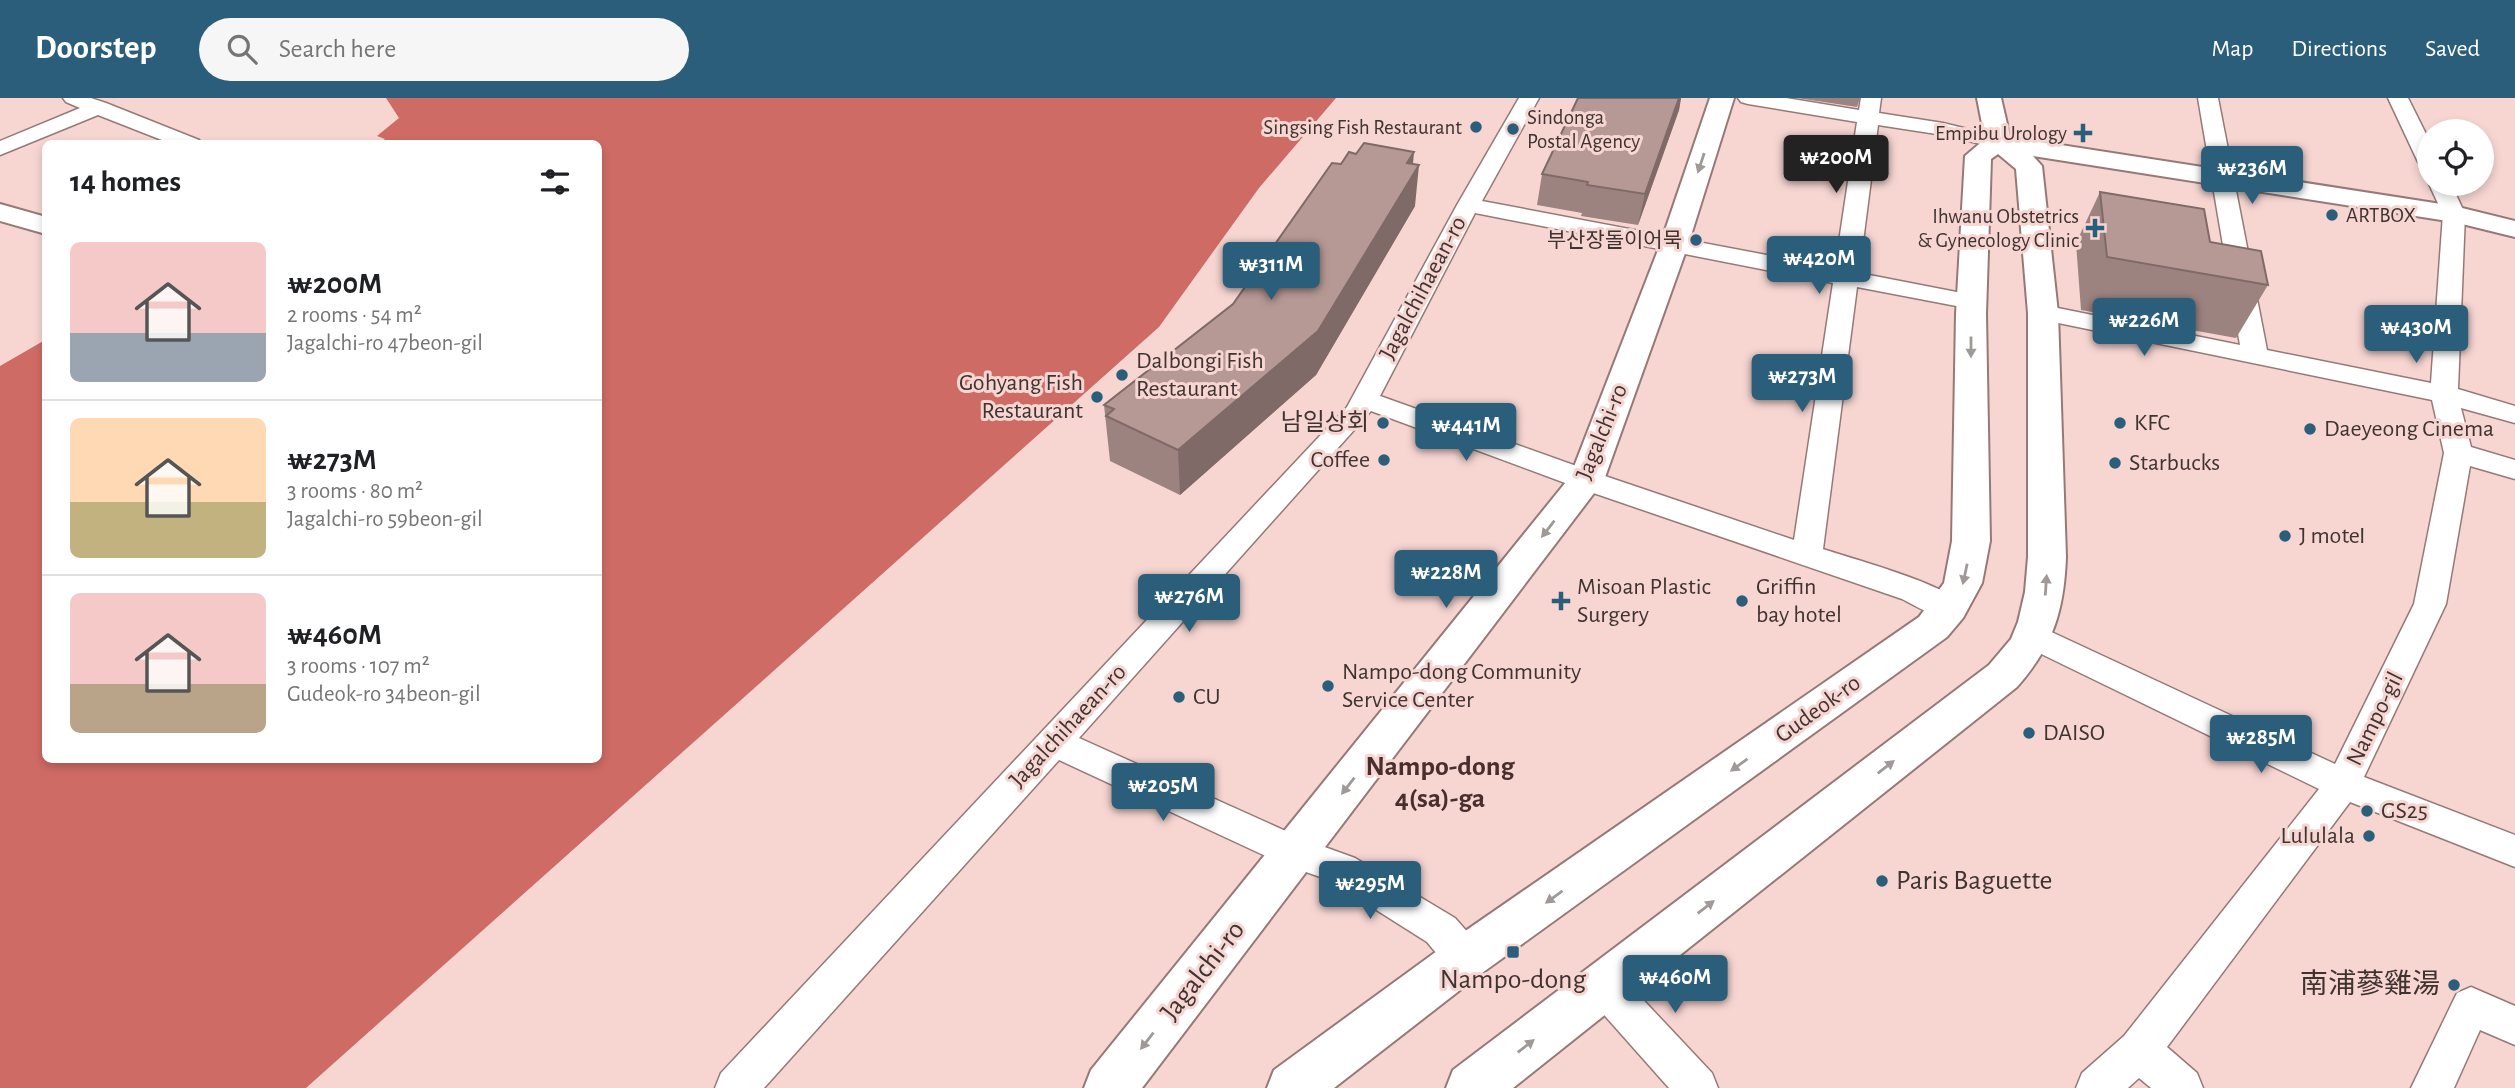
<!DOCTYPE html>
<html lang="en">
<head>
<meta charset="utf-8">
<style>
	:root { --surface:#fff; --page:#f6f6f6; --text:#202124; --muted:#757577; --line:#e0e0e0; --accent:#2a5e7a }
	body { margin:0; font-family:"Alegreya Sans","Noto Sans KR",sans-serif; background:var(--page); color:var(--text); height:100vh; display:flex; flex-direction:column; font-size:26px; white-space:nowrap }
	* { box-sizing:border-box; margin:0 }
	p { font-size:23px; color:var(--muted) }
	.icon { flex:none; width:38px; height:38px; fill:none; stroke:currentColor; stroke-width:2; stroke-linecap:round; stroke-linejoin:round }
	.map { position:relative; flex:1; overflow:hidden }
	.side { position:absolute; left:42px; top:42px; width:560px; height:623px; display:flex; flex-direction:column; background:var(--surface); border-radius:10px; box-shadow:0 4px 10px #0003 }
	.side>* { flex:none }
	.buttons { position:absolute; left:2417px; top:21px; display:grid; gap:14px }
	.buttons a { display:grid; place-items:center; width:77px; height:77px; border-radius:50%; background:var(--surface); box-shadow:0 4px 10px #0003; font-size:35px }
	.price { position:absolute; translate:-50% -60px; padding:0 16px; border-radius:7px; background:var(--accent); color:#fff; font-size:23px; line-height:46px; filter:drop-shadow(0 2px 4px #0008) }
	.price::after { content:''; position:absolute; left:50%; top:42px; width:21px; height:16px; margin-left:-10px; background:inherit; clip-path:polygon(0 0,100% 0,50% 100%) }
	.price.selected { background:#222; color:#fff }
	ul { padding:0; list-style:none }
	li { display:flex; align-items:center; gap:21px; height:175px; padding:0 28px }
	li+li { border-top:2px solid var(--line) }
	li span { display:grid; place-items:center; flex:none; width:196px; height:140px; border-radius:10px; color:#555 }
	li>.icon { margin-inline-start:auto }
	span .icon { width:84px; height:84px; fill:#fffc; stroke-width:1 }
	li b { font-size:30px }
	h2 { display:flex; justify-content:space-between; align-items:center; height:84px; padding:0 28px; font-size:30px }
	header { display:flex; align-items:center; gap:42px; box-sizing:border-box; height:98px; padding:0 35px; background:var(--accent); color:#fff }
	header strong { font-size:33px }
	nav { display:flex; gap:38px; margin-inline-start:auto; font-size:24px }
	.search { width:490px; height:63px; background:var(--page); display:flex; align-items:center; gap:18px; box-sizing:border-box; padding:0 24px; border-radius:38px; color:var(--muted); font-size:26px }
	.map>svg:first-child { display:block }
	.water { fill:#cf6b65 }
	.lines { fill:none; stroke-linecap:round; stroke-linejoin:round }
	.minor-casing { stroke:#967976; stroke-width:3 }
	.major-casing { stroke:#967976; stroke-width:4 }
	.minor { fill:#fff; fill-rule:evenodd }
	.major { fill:#fff; fill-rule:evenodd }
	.wall { fill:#9d837f }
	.shaded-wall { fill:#7f6a68 }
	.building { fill:#b69894; stroke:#7f6a68; stroke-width:2 }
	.oneway { fill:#9f9998 }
	.poi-dot { fill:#2a5e7a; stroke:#f7d6d2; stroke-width:2.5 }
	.labels { text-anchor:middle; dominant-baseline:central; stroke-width:6; stroke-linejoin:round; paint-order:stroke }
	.far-poi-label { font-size:21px; fill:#3f3331; stroke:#f7d6d2; text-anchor:end }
	.street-label { font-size:24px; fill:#3f3331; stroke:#f7d6d2 }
	.poi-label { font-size:24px; fill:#3f3331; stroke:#f7d6d2; text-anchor:start }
	.quarter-label { font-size:28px; font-weight:bold; fill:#482f2d; stroke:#f7d6d2 }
	.near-poi-label { font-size:28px; fill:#3f3331; stroke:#f7d6d2; text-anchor:start }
	.near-street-label { font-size:28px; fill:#3f3331; stroke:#f7d6d2 }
</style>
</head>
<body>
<header>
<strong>Doorstep</strong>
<div class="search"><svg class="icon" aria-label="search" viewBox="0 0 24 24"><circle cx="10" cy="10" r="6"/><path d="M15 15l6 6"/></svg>Search here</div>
<nav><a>Map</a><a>Directions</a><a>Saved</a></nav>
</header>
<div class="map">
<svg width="2515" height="990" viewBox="0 0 2515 990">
	<rect width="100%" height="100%" fill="#f7d6d2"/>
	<path class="water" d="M 386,0 L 1336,0 L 1259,90 L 1159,229 L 306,990 L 0,990 L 0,268 L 45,242 L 46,662 L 598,662 L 598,46 L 379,45 L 385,41 L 377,38 L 399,20 Z"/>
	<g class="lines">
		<g class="minor-casing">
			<g id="minor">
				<path d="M 63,0 L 91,0 L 106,5 L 199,42 L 202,46 L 172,46 L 98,17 L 0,57 L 0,43 L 80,10 L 66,4 Z"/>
				<path d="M 1519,0 L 1539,0 L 1482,103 L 1835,170 L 1857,24 L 1748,6 L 1741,4 L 1738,0 L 1786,0 L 1859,12 L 1861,0 L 1881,0 L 1879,15 L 1943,25 L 2005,40 L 2009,44 L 2005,48 L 1998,50 L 1943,37 L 1878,27 L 1859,175 L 1972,197 L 1981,199 L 1984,204 L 1981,209 L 1972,211 L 1857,189 L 1823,451 C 1852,461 1952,487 1965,510 L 1960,518 C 1940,524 1920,510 1902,501 L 1576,389 L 1371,313 L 1079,640 L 1308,743 L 1355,760 L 1455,820 L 1479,847 L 1485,860 L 1479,873 L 1465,878 L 1451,873 L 1427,844 L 1329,782 L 1283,766 L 1059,662 L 764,990 L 715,990 L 721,975 L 1347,309 L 1457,107 ZM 1475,115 L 1833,185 L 1794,442 L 1596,375 L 1380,298 Z"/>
				<path d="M 2198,0 L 2218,0 L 2267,252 L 2431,285 L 2443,116 L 2429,86 L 2451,86 L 2465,116 L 2458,291 L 2515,308 L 2515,325 L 2461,310 L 2471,349 L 2515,362 L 2515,381 L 2470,368 L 2446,506 L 2364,679 L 2515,737 L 2515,769 L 2350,704 L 2167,949 L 2197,975 L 2203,990 L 2151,990 L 2139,980 L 2128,990 L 2076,990 L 2082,975 L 2124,938 L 2319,691 L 2023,547 L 2018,539 L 2023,531 L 2034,527 L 2045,531 L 2335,666 L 2414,506 L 2444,355 L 2432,302 L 2034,220 L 2030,215 L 2034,210 L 2043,207 L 2240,247 Z"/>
				<path d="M 2388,0 L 2408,0 L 2429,42 L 2429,70 L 2421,69 L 2418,64 Z"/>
				<path d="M 1604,870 L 1618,875 L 1712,975 L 1718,990 L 1669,990 L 1590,901 L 1584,888 L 1590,875 Z"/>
				<path d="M 2471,889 L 2515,908 L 2515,947 L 2480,932 L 2454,990 L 2411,990 L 2457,895 Z"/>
			</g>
		</g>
		<g class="major-casing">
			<g id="major">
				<path d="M 1710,0 L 1734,0 L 1688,147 L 1604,382 L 1142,990 L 1084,990 L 1091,972 L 1570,379 L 1660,147 Z"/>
				<path d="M 1977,0 L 2001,0 L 2010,39 L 2454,108 L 2515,123 L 2515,139 L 2454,124 L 2033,58 L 2042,68 L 2058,215 L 2066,459 C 2064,513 2053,548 2017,589 L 1513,990 L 1446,990 L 1453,972 L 1989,567 L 2011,541 L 2018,524 L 2025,494 L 2028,459 L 2028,215 L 2016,71 L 1998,56 L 1991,61 L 1986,216 L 1990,443 L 1982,485 L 1963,520 L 1947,539 L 1482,875 L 1334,990 L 1267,990 L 1274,972 L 1448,845 L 1919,519 L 1944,485 L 1952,443 L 1956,216 L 1965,58 L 1985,41 Z"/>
				<path d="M 0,106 L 46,119 L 46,136 L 0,123 Z"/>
			</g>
		</g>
		<use href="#minor" class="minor"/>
		<use href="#major" class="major"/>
	</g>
	<g class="wall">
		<path d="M 1578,0 L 1681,0 L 1679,12 L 1638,127 L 1581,118 L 1582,115 L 1537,107 L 1542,76 Z"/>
		<path d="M 1797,0 L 1860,0 L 1857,9 Z"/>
		<path d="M 1341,66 L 1413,66 L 1415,108 L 1316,277 L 1180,397 L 1110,363 L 1104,307 L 1233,206 Z"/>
		<path d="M 2100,94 L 2210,144 L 2268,187 L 2236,240 L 2081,212 L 2076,145 Z"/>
	</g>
	<g class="shaded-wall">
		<path d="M 1679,0 L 1681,0 L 1679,12 L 1638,127 L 1645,96 Z"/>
		<path d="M 1414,54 L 1412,78 L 1419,67 L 1415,108 L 1316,277 L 1180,397 L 1178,352 L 1407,65 Z"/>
	</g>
	<g class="building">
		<path d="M 1578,0 L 1679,0 L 1645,96 L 1587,87 L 1588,84 L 1542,76 Z"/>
		<path d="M 1364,45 L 1414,54 L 1407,65 L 1419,67 L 1318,233 L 1178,352 L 1106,318 L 1114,311 L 1104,307 L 1233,206 L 1332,65 L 1341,66 L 1349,54 L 1356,56 Z"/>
		<path d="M 2100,94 L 2204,111 L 2210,144 L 2261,153 L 2268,187 L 2107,159 Z"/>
	</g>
	<defs><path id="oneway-solid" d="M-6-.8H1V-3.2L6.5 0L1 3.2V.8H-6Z" transform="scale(1.75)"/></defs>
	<g class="oneway">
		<use href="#oneway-solid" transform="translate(1701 65) rotate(108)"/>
		<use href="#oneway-solid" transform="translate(1971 249) rotate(90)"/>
		<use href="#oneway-solid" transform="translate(1548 431) rotate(128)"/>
		<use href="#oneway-solid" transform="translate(1965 476) rotate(102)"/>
		<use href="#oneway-solid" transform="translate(2046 487) rotate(-86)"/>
		<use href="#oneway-solid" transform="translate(1739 667) rotate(144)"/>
		<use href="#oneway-solid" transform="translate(1886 669) rotate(-38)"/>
		<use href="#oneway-solid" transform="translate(1348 688) rotate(128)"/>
		<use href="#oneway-solid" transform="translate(1554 799) rotate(144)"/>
		<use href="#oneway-solid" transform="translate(1706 809) rotate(-38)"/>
		<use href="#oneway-solid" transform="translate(1147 943) rotate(128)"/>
		<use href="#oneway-solid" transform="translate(1526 948) rotate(-38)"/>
	</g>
	<g class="poi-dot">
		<circle cx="1476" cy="29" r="7"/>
		<circle cx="1513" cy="31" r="7"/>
		<path d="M2079.5 24.5h7v7h7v7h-7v7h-7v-7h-7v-7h7z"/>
		<circle cx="2332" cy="117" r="7"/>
		<path d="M2091.5 119.5h7v7h7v7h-7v7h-7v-7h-7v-7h7z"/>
		<circle cx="1696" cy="142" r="7"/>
		<circle cx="1122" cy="277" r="7"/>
		<circle cx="1097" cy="299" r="7"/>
		<circle cx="1383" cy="325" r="7"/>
		<circle cx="2120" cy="325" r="7"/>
		<circle cx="2310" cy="331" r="7"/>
		<circle cx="1384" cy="362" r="7"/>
		<circle cx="2115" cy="365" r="7"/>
		<circle cx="2285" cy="438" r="7"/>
		<path d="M1557.5 492.5h7v7h7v7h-7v7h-7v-7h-7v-7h7z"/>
		<circle cx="1742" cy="503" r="7"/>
		<circle cx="1328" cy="588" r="7"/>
		<circle cx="1179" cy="599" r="7"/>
		<circle cx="2029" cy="635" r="7"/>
		<circle cx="2367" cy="713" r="7"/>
		<circle cx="2369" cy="738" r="7"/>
		<circle cx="1882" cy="783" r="7"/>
		<rect x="1506" y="847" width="14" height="14" rx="3.5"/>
		<circle cx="2454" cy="887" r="7"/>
	</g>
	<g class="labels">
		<g class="far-poi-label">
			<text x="1527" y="19" text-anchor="start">Sindonga<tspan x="1527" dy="24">Postal Agency</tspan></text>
			<text x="1462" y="29">Singsing Fish Restaurant</text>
			<text x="2067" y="35">Empibu Urology</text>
			<text x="2346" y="117" text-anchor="start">ARTBOX</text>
			<text x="2079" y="118">Ihwanu Obstetrics<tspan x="2079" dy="24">&amp; Gynecology Clinic</tspan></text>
			<text x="1682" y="142">부산장돌이어묵</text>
		</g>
		<g class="street-label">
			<text transform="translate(1423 190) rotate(-62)">Jagalchihaean-ro</text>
			<text transform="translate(1602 334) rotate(-68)">Jagalchi-ro</text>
			<text transform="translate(1818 611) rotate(-36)">Gudeok-ro</text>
			<text transform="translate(2375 621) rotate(-64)">Nampo-gil</text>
			<text transform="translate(1068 628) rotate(-47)">Jagalchihaean-ro</text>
		</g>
		<g class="poi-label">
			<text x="1136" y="263">Dalbongi Fish<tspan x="1136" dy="28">Restaurant</tspan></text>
			<text x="1083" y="285" text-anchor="end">Gohyang Fish<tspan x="1083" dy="28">Restaurant</tspan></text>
			<text x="1369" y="325" text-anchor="end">남일상회</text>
			<text x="2134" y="325">KFC</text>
			<text x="2324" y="331">Daeyeong Cinema</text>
			<text x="1370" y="362" text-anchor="end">Coffee</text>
			<text x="2129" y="365">Starbucks</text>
			<text x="2299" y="438">J moteI</text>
			<text x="1577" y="489">Misoan Plastic<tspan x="1577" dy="28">Surgery</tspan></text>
			<text x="1756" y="489">Griffin<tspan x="1756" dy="28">bay hotel</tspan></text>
			<text x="1342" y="574">Nampo-dong Community<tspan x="1342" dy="28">Service Center</tspan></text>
			<text x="1193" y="599">CU</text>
			<text x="2043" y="635">DAISO</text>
			<text x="2381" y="713">GS25</text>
			<text x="2355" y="738" text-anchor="end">Lululala</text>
		</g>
		<g class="quarter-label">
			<text x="1440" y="669">Nampo-dong<tspan x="1440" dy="32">4(sa)-ga</tspan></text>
		</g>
		<g class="near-poi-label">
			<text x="1896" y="783">Paris Baguette</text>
			<text x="1513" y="882" text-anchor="middle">Nampo-dong</text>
			<text x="2440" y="887" text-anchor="end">南浦蔘雞湯</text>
		</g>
		<g class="near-street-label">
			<text transform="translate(1203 873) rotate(-52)">Jagalchi-ro</text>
		</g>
	</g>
</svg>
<div class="buttons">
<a><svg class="icon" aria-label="locate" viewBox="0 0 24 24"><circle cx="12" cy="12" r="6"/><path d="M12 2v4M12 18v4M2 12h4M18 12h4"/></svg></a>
</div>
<b class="price selected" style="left:1836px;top:97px">₩200M</b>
<b class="price" style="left:2252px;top:108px">₩236M</b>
<b class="price" style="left:1819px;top:198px">₩420M</b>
<b class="price" style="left:1271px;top:204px">₩311M</b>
<b class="price" style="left:2144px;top:260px">₩226M</b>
<b class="price" style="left:2416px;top:267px">₩430M</b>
<b class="price" style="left:1802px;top:316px">₩273M</b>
<b class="price" style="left:1466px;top:365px">₩441M</b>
<b class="price" style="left:1446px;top:512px">₩228M</b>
<b class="price" style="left:1189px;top:536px">₩276M</b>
<b class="price" style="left:2261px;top:677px">₩285M</b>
<b class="price" style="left:1163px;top:725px">₩205M</b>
<b class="price" style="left:1370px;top:823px">₩295M</b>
<b class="price" style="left:1675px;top:917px">₩460M</b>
<section class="side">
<h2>14 homes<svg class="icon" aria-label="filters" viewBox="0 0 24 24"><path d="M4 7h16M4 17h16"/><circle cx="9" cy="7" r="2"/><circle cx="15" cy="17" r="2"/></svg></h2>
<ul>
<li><span style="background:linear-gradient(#f6c9c9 65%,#9aa5b1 0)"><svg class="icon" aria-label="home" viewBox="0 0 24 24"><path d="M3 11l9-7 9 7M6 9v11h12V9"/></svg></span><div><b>₩200M</b><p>2 rooms · 54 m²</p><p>Jagalchi-ro 47beon-gil</p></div></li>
<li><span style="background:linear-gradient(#ffd9b3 60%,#c2b280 0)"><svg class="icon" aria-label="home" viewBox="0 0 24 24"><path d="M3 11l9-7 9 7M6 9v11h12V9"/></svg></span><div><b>₩273M</b><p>3 rooms · 80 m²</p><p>Jagalchi-ro 59beon-gil</p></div></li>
<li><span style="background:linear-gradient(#f6c9c9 65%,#b9a48a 0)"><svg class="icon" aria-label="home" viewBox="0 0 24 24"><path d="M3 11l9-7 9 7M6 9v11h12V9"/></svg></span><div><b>₩460M</b><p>3 rooms · 107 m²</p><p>Gudeok-ro 34beon-gil</p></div></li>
</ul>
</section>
</div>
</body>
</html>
